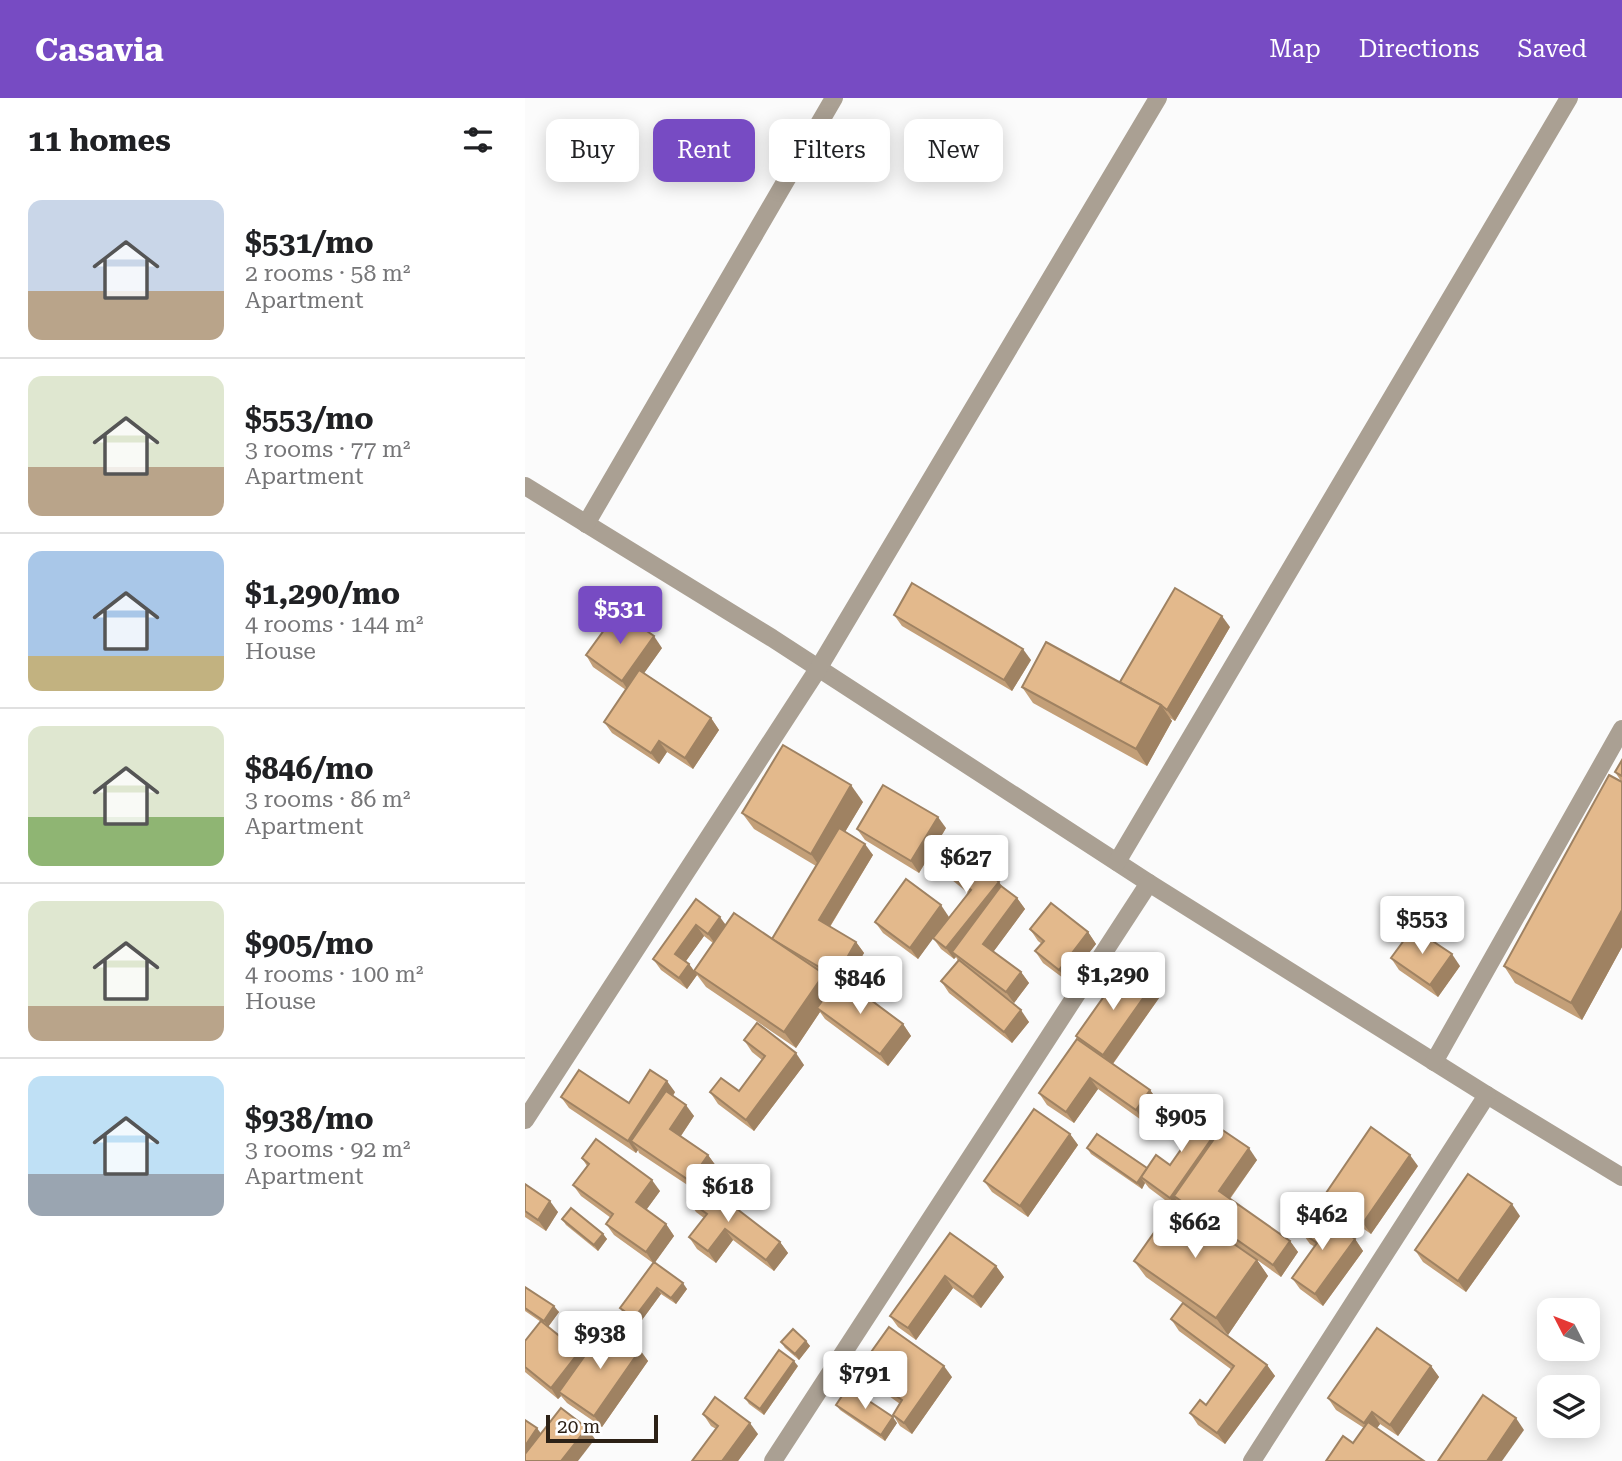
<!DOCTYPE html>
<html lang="en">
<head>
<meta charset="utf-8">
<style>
	:root { --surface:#fff; --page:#f6f6f6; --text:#202124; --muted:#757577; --line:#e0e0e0; --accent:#774bc3 }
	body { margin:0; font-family:"Roboto Serif",serif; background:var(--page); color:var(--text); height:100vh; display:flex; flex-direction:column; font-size:26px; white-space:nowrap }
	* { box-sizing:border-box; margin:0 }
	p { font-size:23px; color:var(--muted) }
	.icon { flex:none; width:38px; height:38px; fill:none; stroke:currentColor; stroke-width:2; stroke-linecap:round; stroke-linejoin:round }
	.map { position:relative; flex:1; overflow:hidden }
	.panel { display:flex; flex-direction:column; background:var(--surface); width:525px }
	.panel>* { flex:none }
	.guide { position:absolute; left:21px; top:21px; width:665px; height:63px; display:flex; gap:14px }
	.needle { width:46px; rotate:312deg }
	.fabs { position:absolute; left:1012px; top:1200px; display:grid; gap:14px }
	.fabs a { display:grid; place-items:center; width:63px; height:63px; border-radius:14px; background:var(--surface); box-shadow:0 4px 18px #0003; font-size:35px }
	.scale { position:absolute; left:21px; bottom:18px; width:112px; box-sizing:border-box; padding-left:7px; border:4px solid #2c2116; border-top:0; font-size:19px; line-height:24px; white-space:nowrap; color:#2c2116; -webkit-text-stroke:5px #fff; paint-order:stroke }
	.price { position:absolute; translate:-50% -60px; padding:0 16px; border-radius:7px; background:#fff; color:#222; font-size:23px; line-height:46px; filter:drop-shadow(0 2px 4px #0008) }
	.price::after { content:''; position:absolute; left:50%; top:42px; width:21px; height:16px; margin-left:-10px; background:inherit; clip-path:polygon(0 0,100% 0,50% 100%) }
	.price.active { background:var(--accent); color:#fff }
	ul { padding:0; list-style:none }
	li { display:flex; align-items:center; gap:21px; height:175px; padding:0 28px }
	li+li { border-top:2px solid var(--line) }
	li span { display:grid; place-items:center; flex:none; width:196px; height:140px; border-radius:14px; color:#555 }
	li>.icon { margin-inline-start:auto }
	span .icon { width:84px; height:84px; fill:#fffc; stroke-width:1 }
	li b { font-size:30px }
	h2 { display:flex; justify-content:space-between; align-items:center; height:84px; padding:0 28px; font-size:30px }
	.pill { padding:0 24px; border-radius:14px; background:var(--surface); box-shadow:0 4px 18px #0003; font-size:24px; line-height:63px }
	.pill.active { background:var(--accent); color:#fff }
	header { display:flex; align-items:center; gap:42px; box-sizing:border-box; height:98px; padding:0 35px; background:var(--accent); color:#fff }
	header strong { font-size:33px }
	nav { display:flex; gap:38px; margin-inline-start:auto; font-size:24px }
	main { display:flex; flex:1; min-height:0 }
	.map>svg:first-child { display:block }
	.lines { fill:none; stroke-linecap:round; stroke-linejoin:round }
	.minor { stroke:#aaa093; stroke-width:18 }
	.wall { fill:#c39f78; fill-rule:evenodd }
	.shaded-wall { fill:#9f8262 }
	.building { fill:#e3b98c; stroke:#9f8262; stroke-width:2 }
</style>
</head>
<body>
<header>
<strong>Casavia</strong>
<nav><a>Map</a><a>Directions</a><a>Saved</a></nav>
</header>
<main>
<section class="panel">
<h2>11 homes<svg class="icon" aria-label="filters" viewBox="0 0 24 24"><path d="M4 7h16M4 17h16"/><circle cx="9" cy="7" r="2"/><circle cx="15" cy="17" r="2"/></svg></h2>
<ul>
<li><span style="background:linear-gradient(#c9d6e8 65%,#b9a48a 0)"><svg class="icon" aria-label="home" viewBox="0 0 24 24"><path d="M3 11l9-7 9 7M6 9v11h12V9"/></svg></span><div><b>$531/mo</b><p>2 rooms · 58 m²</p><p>Apartment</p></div></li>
<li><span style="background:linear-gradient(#dfe7d0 65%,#b9a48a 0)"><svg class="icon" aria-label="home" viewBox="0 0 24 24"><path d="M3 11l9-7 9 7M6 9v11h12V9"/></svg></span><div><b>$553/mo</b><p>3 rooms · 77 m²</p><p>Apartment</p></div></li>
<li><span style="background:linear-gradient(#a9c7e8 75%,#c2b280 0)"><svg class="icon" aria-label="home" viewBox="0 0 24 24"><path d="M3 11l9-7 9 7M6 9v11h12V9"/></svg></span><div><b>$1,290/mo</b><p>4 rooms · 144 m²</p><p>House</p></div></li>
<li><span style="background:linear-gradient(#dfe7d0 65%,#8fb573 0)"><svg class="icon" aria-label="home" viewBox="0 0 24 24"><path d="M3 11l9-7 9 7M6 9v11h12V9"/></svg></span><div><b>$846/mo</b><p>3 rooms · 86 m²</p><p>Apartment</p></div></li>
<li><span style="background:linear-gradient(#dfe7d0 75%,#b9a48a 0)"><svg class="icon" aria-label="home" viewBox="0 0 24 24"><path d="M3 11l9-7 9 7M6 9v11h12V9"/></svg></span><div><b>$905/mo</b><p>4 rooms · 100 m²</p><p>House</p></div></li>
<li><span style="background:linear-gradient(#bfe0f5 70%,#9aa5b1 0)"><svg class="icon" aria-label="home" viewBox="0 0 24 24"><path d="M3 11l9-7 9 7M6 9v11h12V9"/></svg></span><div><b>$938/mo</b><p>3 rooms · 92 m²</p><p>Apartment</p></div></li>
</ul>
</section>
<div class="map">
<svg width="1097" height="1363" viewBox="0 0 1097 1363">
	<rect width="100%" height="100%" fill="#fbfbfb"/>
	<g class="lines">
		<g class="minor">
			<path d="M 0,388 L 247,540 L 624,785 L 962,997 L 1097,1079"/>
			<path d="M 61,426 L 309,0"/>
			<path d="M 592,764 L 1044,0"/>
			<path d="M 909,964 L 1097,631"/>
			<path d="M 0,1022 L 293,571 L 633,0"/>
			<path d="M 248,1363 L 624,785"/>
			<path d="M 727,1363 L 962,997"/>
		</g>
	</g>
	<g class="wall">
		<path d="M 369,517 L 506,562 L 487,593 L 377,528 Z"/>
		<path d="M 705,529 L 650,623 L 645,620 L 647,623 L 622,668 L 508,605 L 497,589 L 595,584 Z"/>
		<path d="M 137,550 L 119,575 L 186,620 L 194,632 L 168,671 L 142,654 L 134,666 L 87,635 L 79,624 L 101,592 L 68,569 L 61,557 Z"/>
		<path d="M 1097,662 L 1097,849 L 1057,922 L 990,885 L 979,868 L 1096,683 L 1090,674 Z"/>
		<path d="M 338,704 L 320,734 L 348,757 L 305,829 L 331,844 L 339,855 L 322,884 L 378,926 L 386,938 L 363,968 L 300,921 L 295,914 L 271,950 L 181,889 L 169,873 L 188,845 L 179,838 L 161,863 L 164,866 L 172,877 L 162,891 L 136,872 L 128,861 L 171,801 L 201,827 L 247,841 L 291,768 L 229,731 L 217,715 ZM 301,880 L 310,885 L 307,889 Z"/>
		<path d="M 421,730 L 394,775 L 340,742 L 332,731 Z"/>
		<path d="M 419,771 L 478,790 L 492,800 L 500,811 L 468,854 L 496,874 L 504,885 L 489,905 L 471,892 L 504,924 L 487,945 L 424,895 L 416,883 L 433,863 L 431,859 L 429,861 L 416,851 L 408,840 L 393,861 L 358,835 L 350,824 L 424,819 L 411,836 L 443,795 L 427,782 Z"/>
		<path d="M 505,831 L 563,834 L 571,846 L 542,883 L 518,865 L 510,853 L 517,846 L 513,843 Z"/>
		<path d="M 866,860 L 935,868 L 913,899 L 874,872 Z"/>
		<path d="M 626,889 L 634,900 L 588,966 L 625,992 L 633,1003 L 619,1024 L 573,991 L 549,1025 L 522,1007 L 514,995 L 554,943 L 551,938 Z"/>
		<path d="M 219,942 L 279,967 L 229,1033 L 193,1006 L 185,994 L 214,993 L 237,962 L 227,954 Z"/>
		<path d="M 150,994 L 148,998 L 169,1018 L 156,1038 L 183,1057 L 191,1068 L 179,1086 L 255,1144 L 263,1155 L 249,1173 L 208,1142 L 191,1165 L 172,1151 L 164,1139 L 179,1120 L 171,1114 L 163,1102 L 170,1092 L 114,1055 L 113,1052 L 111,1055 L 44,1010 L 36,999 L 104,1005 Z"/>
		<path d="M 650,1031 L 695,1032 L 732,1062 L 705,1101 L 765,1143 L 773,1154 L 756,1179 L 656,1108 L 655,1109 L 732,1162 L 743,1178 L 703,1237 L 621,1179 L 609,1163 L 648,1108 L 624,1090 L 620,1085 L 617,1091 L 566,1056 L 562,1050 L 622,1070 L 645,1067 L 661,1045 L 658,1042 Z"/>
		<path d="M 545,1036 L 553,1047 L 503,1119 L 467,1094 L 459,1083 Z"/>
		<path d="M 57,1060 L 135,1093 L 121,1112 L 141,1126 L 149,1138 L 129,1165 L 162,1191 L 151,1206 L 136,1196 L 114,1226 L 99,1216 L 95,1210 L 128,1165 L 89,1137 L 81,1126 L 86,1120 L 56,1098 L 48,1087 L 62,1068 Z"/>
		<path d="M 893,1068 L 846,1136 L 807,1109 L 799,1098 Z"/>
		<path d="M 0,1086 L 33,1114 L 21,1133 L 0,1119 Z"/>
		<path d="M 995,1118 L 941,1194 L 898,1164 L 890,1152 Z"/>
		<path d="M 37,1121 L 78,1136 L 82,1141 L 73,1153 L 41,1127 Z"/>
		<path d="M 425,1135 L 471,1168 L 479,1179 L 456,1210 L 428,1190 L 391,1242 L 373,1229 L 365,1218 Z"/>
		<path d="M 777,1135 L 830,1141 L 838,1153 L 798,1208 L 775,1191 L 767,1180 L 790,1149 L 785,1146 Z"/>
		<path d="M 0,1189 L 34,1214 L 23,1229 L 54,1254 L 58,1259 L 115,1252 L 123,1263 L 77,1329 L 42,1305 L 36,1298 L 33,1301 L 0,1274 L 0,1243 L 16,1224 L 0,1213 Z"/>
		<path d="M 646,1221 L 742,1267 L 750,1278 L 700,1346 L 673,1327 L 665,1315 L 681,1307 L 707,1272 L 654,1233 Z"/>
		<path d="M 281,1243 L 285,1248 L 274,1262 L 260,1250 L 256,1244 Z"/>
		<path d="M 273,1268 L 239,1317 L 224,1306 L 220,1300 Z"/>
		<path d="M 906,1268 L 914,1279 L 873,1338 L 855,1326 L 852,1330 L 828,1345 L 839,1330 L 811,1312 L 803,1300 Z"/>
		<path d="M 334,1271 L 427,1279 L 387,1336 L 375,1328 L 368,1317 L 375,1306 L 342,1282 Z"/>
		<path d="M 311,1307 L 372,1325 L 360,1343 L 315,1312 Z"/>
		<path d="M 178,1316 L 233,1336 L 213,1363 L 167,1363 L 191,1331 L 186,1328 Z"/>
	</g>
	<g class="shaded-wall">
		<path d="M 697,518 L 705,529 L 650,623 L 642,612 Z"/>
		<path d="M 129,538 L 137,550 L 105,595 L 97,583 Z"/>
		<path d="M 498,551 L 506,562 L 487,593 L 479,582 Z"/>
		<path d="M 636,607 L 647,623 L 622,668 L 611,651 Z"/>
		<path d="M 186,620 L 194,632 L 168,671 L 160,660 Z"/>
		<path d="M 134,643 L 142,654 L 134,666 L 126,655 Z"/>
		<path d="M 326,687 L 338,704 L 297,772 L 286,756 Z"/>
		<path d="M 413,719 L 421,730 L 394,775 L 386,763 Z"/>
		<path d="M 340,746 L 348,757 L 302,833 L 294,822 Z"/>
		<path d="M 474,784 L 482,795 L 427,854 L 431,859 L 429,861 L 421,850 Z"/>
		<path d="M 492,800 L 500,811 L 466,857 L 458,846 Z"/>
		<path d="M 416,807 L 424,819 L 393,861 L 385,850 Z"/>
		<path d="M 1097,812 L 1097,849 L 1057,922 L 1046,905 Z"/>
		<path d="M 195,819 L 203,830 L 191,847 L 183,836 Z"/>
		<path d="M 171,827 L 179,838 L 158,867 L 150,856 Z"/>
		<path d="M 563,834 L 571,846 L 542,883 L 534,872 Z"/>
		<path d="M 331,844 L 339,855 L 318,890 L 311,879 Z"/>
		<path d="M 927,856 L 935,868 L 913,899 L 905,887 Z"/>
		<path d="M 164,866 L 172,877 L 162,891 L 154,880 Z"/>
		<path d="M 496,874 L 504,885 L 489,905 L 481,894 Z"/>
		<path d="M 299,876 L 310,893 L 292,910 L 295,914 L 271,950 L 259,934 Z"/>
		<path d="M 626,889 L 634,900 L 586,968 L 578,957 Z"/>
		<path d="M 496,912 L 504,924 L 487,945 L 479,934 Z"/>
		<path d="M 378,926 L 386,938 L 363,968 L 355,956 Z"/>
		<path d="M 271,955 L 279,967 L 229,1033 L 221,1022 Z"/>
		<path d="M 565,980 L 573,991 L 549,1025 L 541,1014 Z"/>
		<path d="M 142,983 L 150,994 L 115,1049 L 106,1043 L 113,1052 L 111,1055 L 103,1043 Z"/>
		<path d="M 625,992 L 633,1003 L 619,1024 L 611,1012 Z"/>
		<path d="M 161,1007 L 169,1018 L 153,1042 L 145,1031 Z"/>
		<path d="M 694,1030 L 702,1042 L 649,1098 L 656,1108 L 653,1112 L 645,1100 Z"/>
		<path d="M 545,1036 L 553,1047 L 503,1119 L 495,1108 Z"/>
		<path d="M 724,1050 L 732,1062 L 702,1104 L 694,1093 Z"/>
		<path d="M 183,1057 L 191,1068 L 173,1094 L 165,1083 Z"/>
		<path d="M 885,1057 L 893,1068 L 846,1136 L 838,1125 Z"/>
		<path d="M 616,1080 L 620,1085 L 617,1091 L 612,1085 Z"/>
		<path d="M 127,1082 L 135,1093 L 119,1115 L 111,1104 Z"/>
		<path d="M 25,1103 L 33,1114 L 21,1133 L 13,1122 Z"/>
		<path d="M 987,1106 L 995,1118 L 941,1194 L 933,1183 Z"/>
		<path d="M 141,1126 L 149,1138 L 129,1166 L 121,1154 Z"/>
		<path d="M 200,1131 L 208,1142 L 191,1165 L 183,1153 Z"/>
		<path d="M 78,1136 L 82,1141 L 73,1153 L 69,1147 Z"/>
		<path d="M 830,1141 L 838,1153 L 798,1208 L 790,1196 Z"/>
		<path d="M 765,1143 L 773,1154 L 756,1179 L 748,1167 Z"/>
		<path d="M 255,1144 L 263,1155 L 249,1173 L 241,1162 Z"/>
		<path d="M 732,1162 L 743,1178 L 703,1237 L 691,1220 Z"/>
		<path d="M 471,1168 L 479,1179 L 456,1210 L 448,1199 Z"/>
		<path d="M 420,1178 L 428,1190 L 391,1242 L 383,1230 Z"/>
		<path d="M 158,1185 L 162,1191 L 151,1206 L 146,1200 Z"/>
		<path d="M 132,1190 L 136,1196 L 114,1226 L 109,1220 Z"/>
		<path d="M 29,1208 L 34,1214 L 23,1229 L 19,1223 Z"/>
		<path d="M 281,1243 L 285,1248 L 274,1262 L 270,1256 Z"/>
		<path d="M 115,1252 L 123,1263 L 77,1329 L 69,1318 Z"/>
		<path d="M 54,1254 L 62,1265 L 34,1294 L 36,1298 L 33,1301 L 26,1290 Z"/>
		<path d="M 269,1263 L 273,1268 L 239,1317 L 235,1311 Z"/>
		<path d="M 742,1267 L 750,1278 L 700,1346 L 692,1335 Z"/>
		<path d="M 419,1268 L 427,1279 L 387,1336 L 379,1325 Z"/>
		<path d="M 906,1268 L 914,1279 L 873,1338 L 865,1327 Z"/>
		<path d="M 847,1314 L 855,1326 L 847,1337 L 839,1325 Z"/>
		<path d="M 368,1319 L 372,1325 L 360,1343 L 356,1337 Z"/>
		<path d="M 991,1320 L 999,1332 L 977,1363 L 962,1363 Z"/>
		<path d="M 225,1325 L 233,1336 L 213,1363 L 197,1363 Z"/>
		<path d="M 12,1330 L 20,1341 L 0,1363 L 0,1348 Z"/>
		<path d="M 62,1330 L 70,1341 L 53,1363 L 36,1363 Z"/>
	</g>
	<g class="building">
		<path d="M 387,485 L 498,551 L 479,582 L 369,517 Z"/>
		<path d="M 650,490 L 697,518 L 642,612 L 636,607 L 595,584 Z"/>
		<path d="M 93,513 L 129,538 L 97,583 L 61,557 Z"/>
		<path d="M 521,544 L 636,607 L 611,651 L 497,589 Z"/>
		<path d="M 114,572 L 186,620 L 160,660 L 134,643 L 126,655 L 79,624 Z"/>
		<path d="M 258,647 L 326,687 L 286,756 L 217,715 Z"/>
		<path d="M 1097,662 L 1097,678 L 1090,674 Z"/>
		<path d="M 1084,677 L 1097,684 L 1097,812 L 1046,905 L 979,868 Z"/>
		<path d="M 358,687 L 413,719 L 386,763 L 332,731 Z"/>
		<path d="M 314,730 L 340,746 L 294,822 L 331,844 L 311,879 L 247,841 Z"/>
		<path d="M 434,752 L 474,784 L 421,850 L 408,840 L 446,792 L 419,771 Z"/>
		<path d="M 381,781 L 416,807 L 385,850 L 350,824 Z"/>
		<path d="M 476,788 L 492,800 L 458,846 L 496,874 L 481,894 L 427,854 Z"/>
		<path d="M 171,801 L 195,819 L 183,836 L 171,827 L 150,856 L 164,866 L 154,880 L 128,861 Z"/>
		<path d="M 526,805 L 563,834 L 534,872 L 510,853 L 519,843 L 505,831 Z"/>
		<path d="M 209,815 L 299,876 L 259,934 L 169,873 Z"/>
		<path d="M 888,830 L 927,856 L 905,887 L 866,860 Z"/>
		<path d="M 434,862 L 496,912 L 479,934 L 416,883 Z"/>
		<path d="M 599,870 L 626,889 L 578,957 L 551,938 Z"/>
		<path d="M 315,879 L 378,926 L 355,956 L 292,910 Z"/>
		<path d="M 232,925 L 271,955 L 221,1022 L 185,994 L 196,980 L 214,993 L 240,958 L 219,942 Z"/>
		<path d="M 552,941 L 625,992 L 611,1012 L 565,980 L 541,1014 L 514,995 Z"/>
		<path d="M 54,972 L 104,1005 L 125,972 L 142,983 L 103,1043 L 36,999 Z"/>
		<path d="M 141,993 L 161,1007 L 145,1031 L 183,1057 L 165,1083 L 106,1043 Z"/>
		<path d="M 664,1010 L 694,1030 L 645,1100 L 616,1079 L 631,1057 L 645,1067 L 664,1040 L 650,1031 Z"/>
		<path d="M 509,1011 L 545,1036 L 495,1108 L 459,1083 Z"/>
		<path d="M 846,1029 L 885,1057 L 838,1125 L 799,1098 Z"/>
		<path d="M 696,1031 L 724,1050 L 694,1093 L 765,1143 L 748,1167 L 649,1098 Z"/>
		<path d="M 572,1036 L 622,1070 L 612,1085 L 562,1050 Z"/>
		<path d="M 71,1041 L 127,1082 L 111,1104 L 141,1126 L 121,1154 L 81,1126 L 88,1116 L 48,1087 L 64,1066 L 57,1060 Z"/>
		<path d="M 943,1076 L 987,1106 L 933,1183 L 890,1152 Z"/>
		<path d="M 177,1084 L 255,1144 L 241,1162 L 200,1131 L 183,1153 L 164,1139 L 182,1116 L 163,1102 Z"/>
		<path d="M 0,1086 L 25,1103 L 13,1122 L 0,1113 Z"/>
		<path d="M 650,1105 L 732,1162 L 691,1220 L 609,1163 Z"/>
		<path d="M 46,1110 L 78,1136 L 69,1147 L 37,1121 Z"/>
		<path d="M 792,1114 L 830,1141 L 790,1196 L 767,1180 L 792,1145 L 777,1135 Z"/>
		<path d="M 425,1135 L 471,1168 L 448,1199 L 420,1178 L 383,1230 L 365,1218 Z"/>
		<path d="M 129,1164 L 158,1185 L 146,1200 L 132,1190 L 109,1220 L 95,1210 Z"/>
		<path d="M 0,1189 L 29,1208 L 19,1223 L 0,1210 Z"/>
		<path d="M 658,1205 L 742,1267 L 692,1335 L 665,1315 L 675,1302 L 681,1307 L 709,1268 L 646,1221 Z"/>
		<path d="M 16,1223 L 54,1254 L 26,1290 L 0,1269 L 0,1243 Z"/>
		<path d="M 81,1228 L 115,1252 L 69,1318 L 34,1294 Z"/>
		<path d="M 364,1229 L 419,1268 L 379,1325 L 368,1317 L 377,1302 L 334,1271 Z"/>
		<path d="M 852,1230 L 906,1268 L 865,1327 L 847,1314 L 839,1325 L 803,1300 Z"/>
		<path d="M 268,1231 L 281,1243 L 270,1256 L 256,1244 Z"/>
		<path d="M 254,1252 L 269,1263 L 235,1311 L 220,1300 Z"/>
		<path d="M 323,1289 L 368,1319 L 356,1337 L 311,1307 Z"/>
		<path d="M 958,1297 L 991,1320 L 962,1363 L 913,1363 Z"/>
		<path d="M 190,1299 L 225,1325 L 197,1363 L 167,1363 L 193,1328 L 178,1316 Z"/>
		<path d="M 36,1310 L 62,1330 L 36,1363 L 0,1363 L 0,1356 Z"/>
		<path d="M 0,1322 L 12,1330 L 0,1348 Z"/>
		<path d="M 843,1324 L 899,1363 L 801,1363 L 818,1338 L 828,1345 Z"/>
	</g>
</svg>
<div class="fabs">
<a><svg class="needle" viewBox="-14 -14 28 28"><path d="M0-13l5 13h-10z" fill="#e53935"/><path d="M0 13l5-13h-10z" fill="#757577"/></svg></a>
<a><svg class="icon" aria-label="layers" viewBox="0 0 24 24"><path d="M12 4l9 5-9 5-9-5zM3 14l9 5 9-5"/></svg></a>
</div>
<div class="scale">20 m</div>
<b class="price active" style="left:95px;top:548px">$531</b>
<b class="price" style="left:441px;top:797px">$627</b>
<b class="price" style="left:897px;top:858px">$553</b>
<b class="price" style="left:588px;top:914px">$1,290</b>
<b class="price" style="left:335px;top:918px">$846</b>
<b class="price" style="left:656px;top:1056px">$905</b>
<b class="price" style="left:203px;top:1126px">$618</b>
<b class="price" style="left:797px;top:1154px">$462</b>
<b class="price" style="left:670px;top:1162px">$662</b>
<b class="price" style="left:75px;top:1273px">$938</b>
<b class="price" style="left:340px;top:1313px">$791</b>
<div class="guide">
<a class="pill">Buy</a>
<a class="pill active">Rent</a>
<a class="pill">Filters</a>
<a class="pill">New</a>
</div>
</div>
</main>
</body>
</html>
